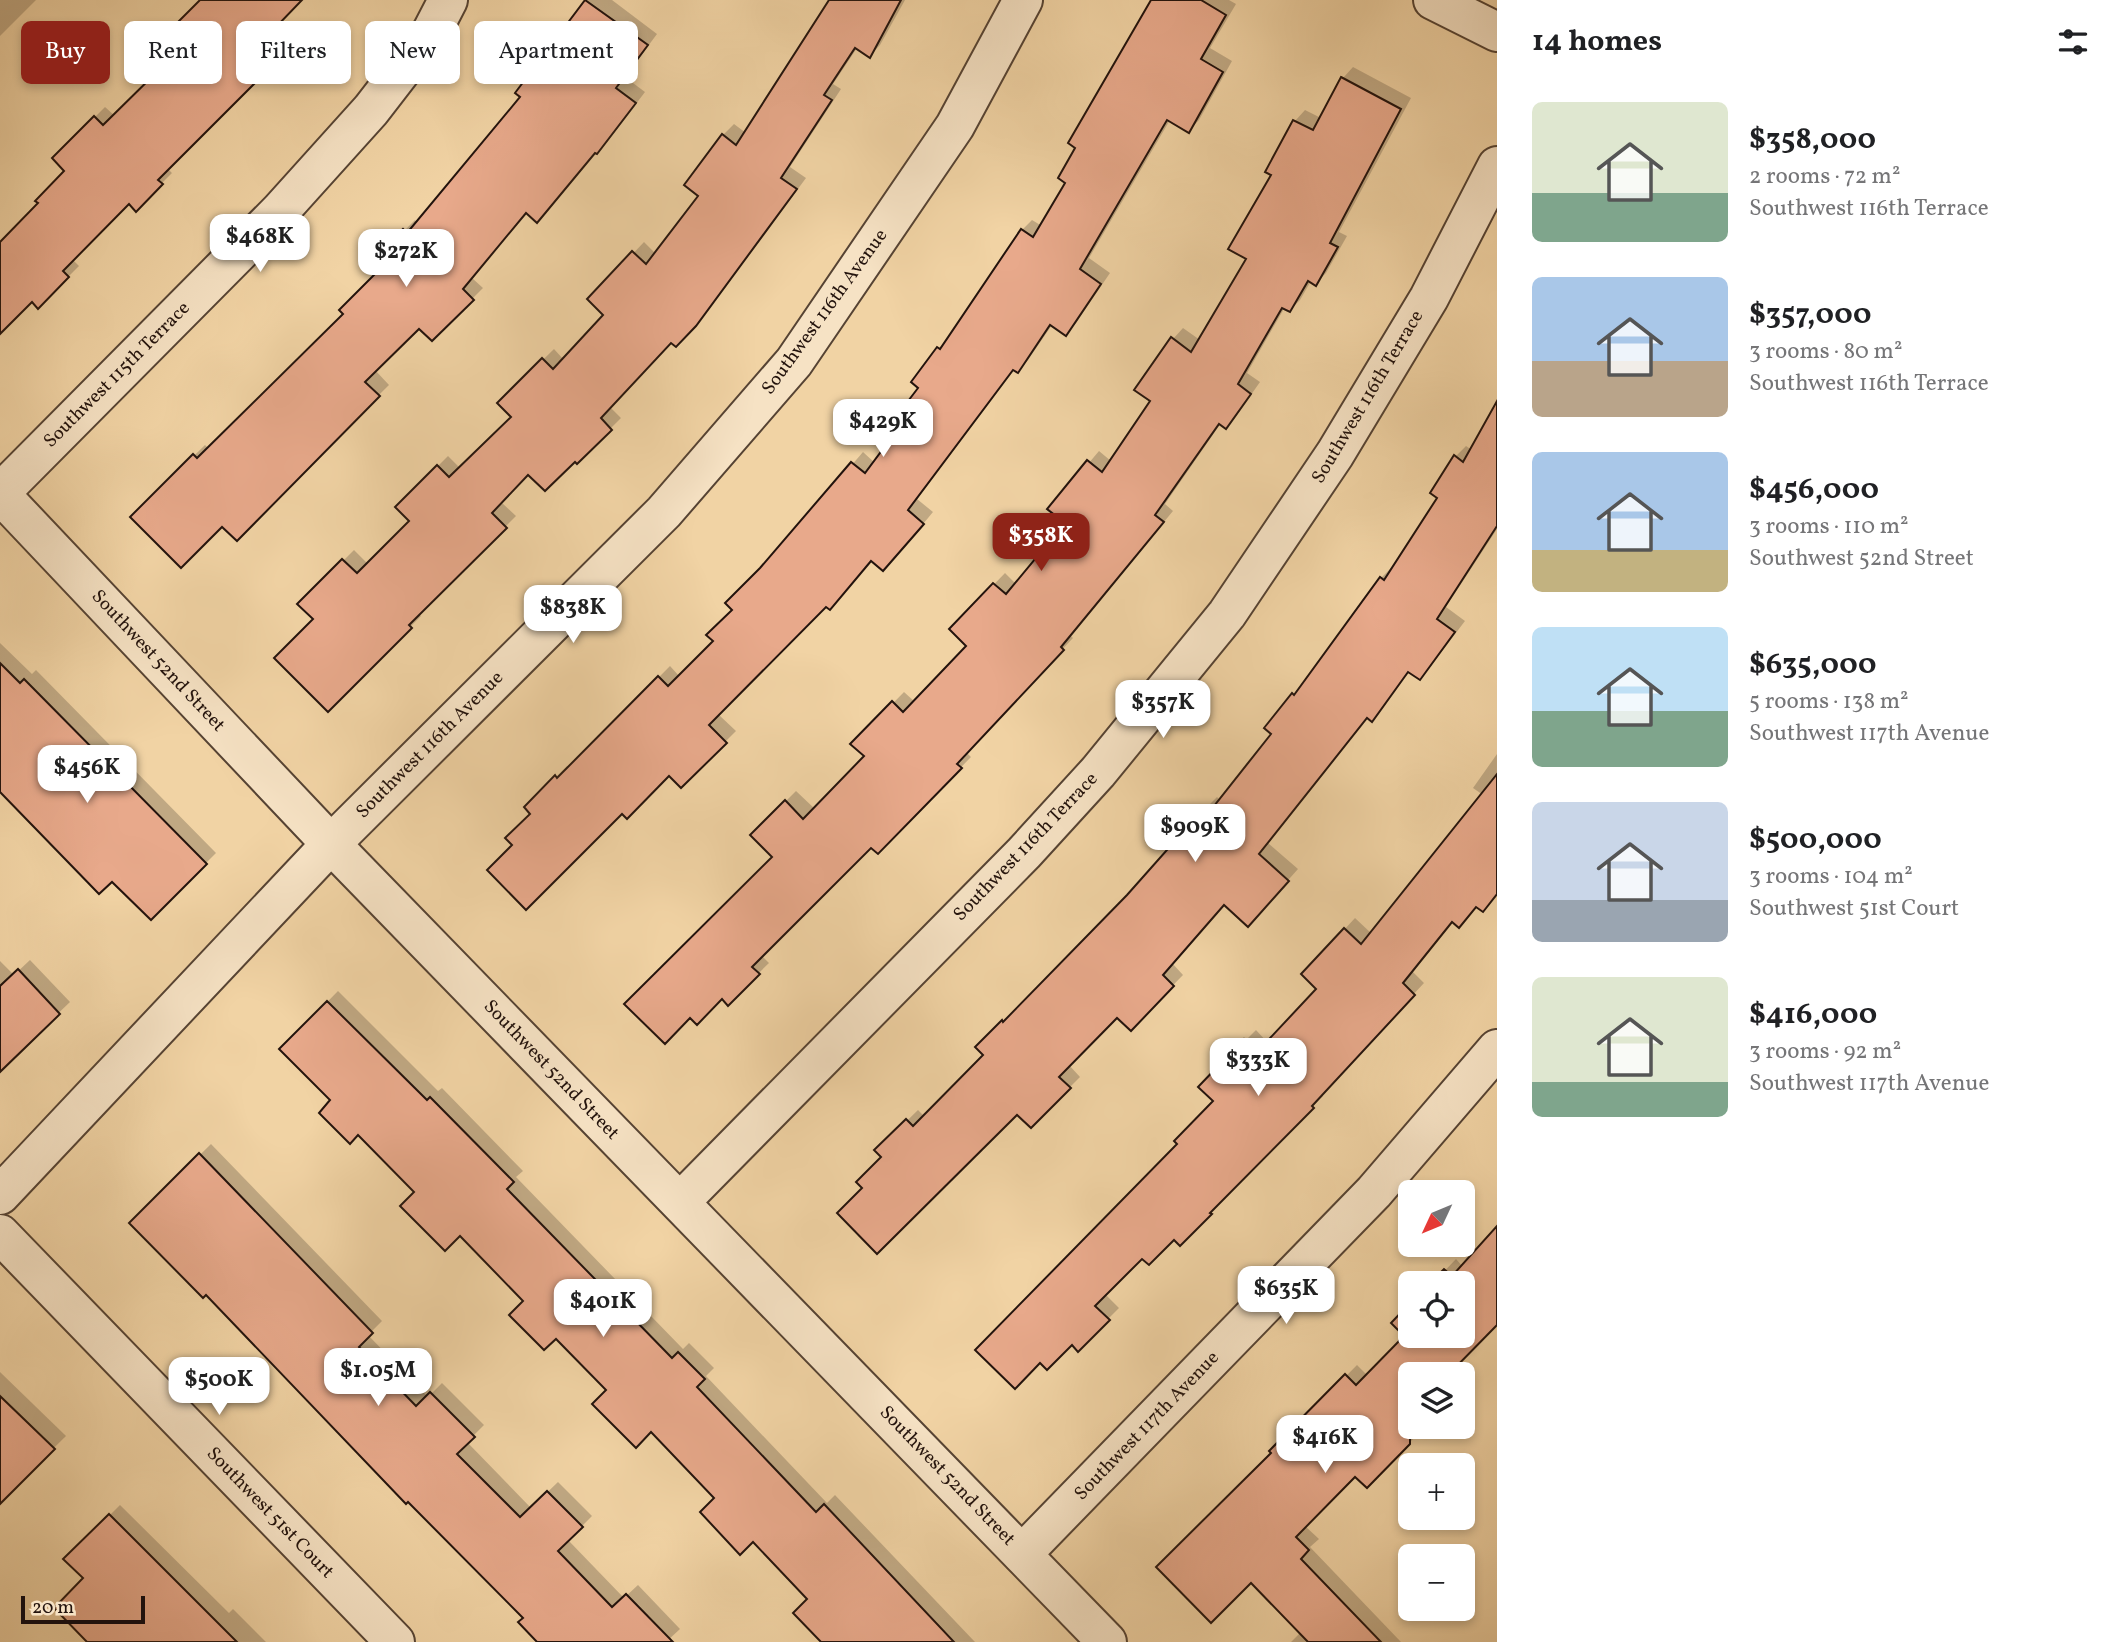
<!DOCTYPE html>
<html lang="en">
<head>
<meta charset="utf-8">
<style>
	:root { --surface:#fff; --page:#f6f6f6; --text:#202124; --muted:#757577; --accent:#8f2418 }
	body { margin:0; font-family:Vollkorn,serif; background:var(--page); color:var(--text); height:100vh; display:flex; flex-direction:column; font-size:26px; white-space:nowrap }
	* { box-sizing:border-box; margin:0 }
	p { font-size:23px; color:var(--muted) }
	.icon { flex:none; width:38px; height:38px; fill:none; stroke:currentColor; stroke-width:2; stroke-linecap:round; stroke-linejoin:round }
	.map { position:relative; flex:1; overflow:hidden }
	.side { display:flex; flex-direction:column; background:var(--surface); width:630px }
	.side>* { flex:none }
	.guide { position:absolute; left:21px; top:21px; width:665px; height:63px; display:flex; gap:14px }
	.needle { width:46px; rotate:226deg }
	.tools { position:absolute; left:1398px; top:1180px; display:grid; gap:14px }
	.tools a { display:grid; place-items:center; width:77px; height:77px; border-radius:10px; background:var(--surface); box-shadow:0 4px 10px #0003; font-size:35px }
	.scale { position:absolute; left:21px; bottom:18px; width:124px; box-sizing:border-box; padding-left:7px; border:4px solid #23130d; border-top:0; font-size:19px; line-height:24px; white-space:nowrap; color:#23130d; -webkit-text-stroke:5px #f6e2c4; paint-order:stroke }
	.price { position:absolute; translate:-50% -60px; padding:0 16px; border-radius:14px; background:#fff; color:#222; font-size:23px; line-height:46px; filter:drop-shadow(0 2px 4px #0008) }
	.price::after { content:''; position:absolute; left:50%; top:42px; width:21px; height:16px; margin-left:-10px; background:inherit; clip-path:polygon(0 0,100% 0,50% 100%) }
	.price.selected { background:var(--accent); color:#fff }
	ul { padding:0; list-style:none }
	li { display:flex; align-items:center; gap:21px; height:175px; padding:0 35px }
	li span { display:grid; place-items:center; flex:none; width:196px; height:140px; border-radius:10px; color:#555 }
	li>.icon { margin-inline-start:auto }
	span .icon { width:84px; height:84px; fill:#fffc; stroke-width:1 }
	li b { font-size:30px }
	h2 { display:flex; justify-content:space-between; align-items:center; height:84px; padding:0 35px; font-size:30px }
	.pill { padding:0 24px; border-radius:10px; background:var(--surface); box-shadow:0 4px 10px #0003; font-size:24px; line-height:63px }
	.pill.selected { background:var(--accent); color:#fff }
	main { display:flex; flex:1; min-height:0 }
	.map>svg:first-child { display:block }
	.shadow { fill:#0003 }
	.building { fill:#e8a98b; stroke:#23130d; stroke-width:2 }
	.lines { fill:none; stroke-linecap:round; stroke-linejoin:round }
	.minor-casing { stroke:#564333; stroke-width:42 }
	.minor { stroke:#f6e2c4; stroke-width:38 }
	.labels { text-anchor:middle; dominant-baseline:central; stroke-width:7; stroke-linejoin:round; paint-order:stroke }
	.street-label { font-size:19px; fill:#23130d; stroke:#f6e2c4 }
</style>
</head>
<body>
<main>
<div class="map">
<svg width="1497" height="1642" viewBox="0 0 1497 1642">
	<rect width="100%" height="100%" fill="#f1d3a4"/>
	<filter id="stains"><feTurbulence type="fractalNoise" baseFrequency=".00286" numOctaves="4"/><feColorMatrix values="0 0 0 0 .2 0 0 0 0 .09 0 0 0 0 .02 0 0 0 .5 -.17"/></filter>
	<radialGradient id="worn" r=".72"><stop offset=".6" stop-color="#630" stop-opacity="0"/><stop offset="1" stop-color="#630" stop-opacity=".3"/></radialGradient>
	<g class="shadow">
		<path d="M 0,0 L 36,0 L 0,36 Z"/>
		<path d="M 203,0 L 300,0 L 257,44 L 274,61 L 167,168 L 172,173 L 136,209 L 129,202 L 72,259 L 79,266 L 38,307 L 32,300 L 0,318 L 0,244 L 41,203 L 67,171 L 54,158 L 105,107 L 115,116 L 168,63 Z"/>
		<path d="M 587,0 L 612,0 L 657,34 L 625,77 L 645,92 L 607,142 L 596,152 L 548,210 L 537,221 L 527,212 L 472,278 L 483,288 L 432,339 L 419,327 L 375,370 L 389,385 L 289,484 L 222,525 L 132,517 L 205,445 L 209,449 L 345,314 L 385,267 L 377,258 L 415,220 L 417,223 L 522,96 L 517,93 Z"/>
		<path d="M 831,0 L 905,0 L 880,45 L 870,56 L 857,48 L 833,84 L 841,89 L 790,167 L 806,178 L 706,313 L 676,345 L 672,341 L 610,407 L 621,418 L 577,462 L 575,459 L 528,473 L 501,502 L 516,516 L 419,614 L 421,616 L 328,710 L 315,619 L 300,604 L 354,550 L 368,564 L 411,521 L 397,507 L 448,456 L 460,468 L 514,417 L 499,403 L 554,349 L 564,360 L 605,315 L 590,299 L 644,242 L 656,254 L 700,195 L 686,185 L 723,135 L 734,124 L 746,133 Z"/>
		<path d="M 1153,0 L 1229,0 L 1236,4 L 1210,48 L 1232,61 L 1199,120 L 1189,131 L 1170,120 L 1089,258 L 1110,273 L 1076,323 L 1066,334 L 1052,325 L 1028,360 L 1017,371 L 1015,369 L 917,499 L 933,512 L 894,559 L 872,559 L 718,714 L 736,731 L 681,786 L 669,773 L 622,812 L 514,845 L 533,814 L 526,807 L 567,766 L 569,768 L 670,666 L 680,677 L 716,641 L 762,569 L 863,452 L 875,463 L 906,422 L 939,348 L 949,338 L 1022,230 L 1032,220 L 1042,226 L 1068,183 Z"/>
		<path d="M 1353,67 L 1411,98 L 1339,232 L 1347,236 L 1326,273 L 1315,284 L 1311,281 L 1300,300 L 1290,310 L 1285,307 L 1247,373 L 1260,382 L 1236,416 L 1226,427 L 1221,423 L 1165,504 L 1173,511 L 1070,635 L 1073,638 L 966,752 L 971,757 L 878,852 L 871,845 L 761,955 L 769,963 L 728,1003 L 775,857 L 752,835 L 796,791 L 815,809 L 866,756 L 853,744 L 904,692 L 915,702 L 968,646 L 951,629 L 1005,573 L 1016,584 L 1067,523 L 1050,509 L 1099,451 L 1111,461 L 1152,401 L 1173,339 L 1183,328 L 1200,340 L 1248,258 L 1273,174 L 1268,171 L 1295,121 L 1305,110 L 1321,118 L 1343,78 Z"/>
		<path d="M 1497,404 L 1497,529 L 1446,607 L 1465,621 L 1430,667 L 1420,678 L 1410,671 L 1382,709 L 1371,719 L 1368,717 L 1268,843 L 1298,869 L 1258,914 L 1225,904 L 1172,963 L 1183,975 L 1131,1028 L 1117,1016 L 1069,1065 L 1080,1077 L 1031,1126 L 1017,1112 L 865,1188 L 883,1157 L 877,1150 L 918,1110 L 925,1117 L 985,1055 L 978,1047 L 1128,897 L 1206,808 L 1217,797 L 1221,801 L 1273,733 L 1293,695 L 1304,683 L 1381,578 L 1391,568 L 1393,569 L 1440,497 L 1455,457 L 1466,446 L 1472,450 Z"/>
		<path d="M 0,643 L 32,674 L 36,670 L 216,853 L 151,918 L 112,879 L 0,790 Z"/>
		<path d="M 1497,754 L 1497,894 L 1483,910 L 1477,905 L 1453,921 L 1412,971 L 1424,983 L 1321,1094 L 1323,1096 L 1191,1233 L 1173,1238 L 1142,1257 L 1105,1294 L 1119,1308 L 1078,1349 L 1072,1342 L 1180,1144 L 1215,1101 L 1200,1086 L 1256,1030 L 1268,1043 L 1318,989 L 1303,974 L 1355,918 L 1372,934 L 1483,795 L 1473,788 Z"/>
		<path d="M 30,960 L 70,1002 L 0,1069 L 0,961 L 14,975 Z"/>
		<path d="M 338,991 L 438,1091 L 442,1088 L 523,1171 L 516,1177 L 683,1349 L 689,1343 L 714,1368 L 706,1376 L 827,1503 L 835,1495 L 975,1642 L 824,1642 L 809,1599 L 651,1430 L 609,1390 L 281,1049 Z"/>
		<path d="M 211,1144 L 382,1321 L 368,1335 L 428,1397 L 442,1383 L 484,1425 L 467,1442 L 531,1508 L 558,1482 L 592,1516 L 568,1540 L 624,1598 L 638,1585 L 680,1629 L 666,1642 L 540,1642 L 525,1618 L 206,1293 L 131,1223 Z"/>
		<path d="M 1456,1259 L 1463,1267 L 1497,1323 L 1410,1374 L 1410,1410 L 1406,1414 L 1410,1418 L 1410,1426 L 1418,1426 L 1422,1430 L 1367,1485 L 1355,1474 L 1305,1526 L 1319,1539 L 1310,1547 L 1401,1642 L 1291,1642 L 1301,1632 L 1272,1451 L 1357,1365 L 1368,1376 L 1407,1336 L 1393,1323 L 1410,1305 L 1410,1335 L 1463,1335 L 1463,1283 L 1433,1283 Z"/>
		<path d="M 0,1372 L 66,1436 L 8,1493 L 0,1485 Z"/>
		<path d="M 120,1505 L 229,1613 L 233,1609 L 266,1642 L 90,1642 L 86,1578 L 66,1559 Z"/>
	</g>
	<g class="building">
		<path d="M 200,0 L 302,0 L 248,56 L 265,73 L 158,180 L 163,184 L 136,212 L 129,204 L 63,271 L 69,277 L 38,309 L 32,302 L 0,334 L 0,242 L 38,203 L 35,201 L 64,171 L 52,158 L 94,116 L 103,125 L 166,63 L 151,49 Z"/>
		<path d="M 585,0 L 648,45 L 616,88 L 636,103 L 597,154 L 595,153 L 537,223 L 526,213 L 463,289 L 474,300 L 432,341 L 419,329 L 365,382 L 380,396 L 237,541 L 222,527 L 181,568 L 130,517 L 193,454 L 197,458 L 343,314 L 339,310 L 382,267 L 374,258 L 403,229 L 407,233 L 520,97 L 515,93 Z"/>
		<path d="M 829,0 L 901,0 L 870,58 L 855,48 L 824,95 L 832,100 L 781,178 L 797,189 L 696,326 L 676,347 L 671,343 L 601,418 L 612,430 L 577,464 L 575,462 L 545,491 L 528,475 L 492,513 L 507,528 L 409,625 L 412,628 L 328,712 L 274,658 L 313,619 L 297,604 L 342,559 L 357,573 L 409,521 L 395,507 L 437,465 L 449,477 L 511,417 L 497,403 L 542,358 L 553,369 L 603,315 L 587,299 L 632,251 L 646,264 L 698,196 L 684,185 L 722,134 L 736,145 Z"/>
		<path d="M 1151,0 L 1201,0 L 1226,15 L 1201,59 L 1223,72 L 1189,133 L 1167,120 L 1080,269 L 1101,284 L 1066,336 L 1050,325 L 1018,373 L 1013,370 L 908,510 L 924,524 L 883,571 L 871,561 L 830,610 L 826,607 L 709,725 L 727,743 L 681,788 L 669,776 L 627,819 L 622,814 L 526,910 L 487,870 L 512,845 L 505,838 L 530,814 L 524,807 L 555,775 L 557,778 L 658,676 L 668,686 L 713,641 L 706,635 L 732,610 L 725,603 L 760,568 L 851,462 L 865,473 L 903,422 L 896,417 L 918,388 L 911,382 L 937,347 L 940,349 L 1021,229 L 1033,237 L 1065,183 L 1058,178 L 1075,148 L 1068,143 Z"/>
		<path d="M 1341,77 L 1401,109 L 1330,243 L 1338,247 L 1316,286 L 1308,281 L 1290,312 L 1282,308 L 1238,384 L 1251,394 L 1226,429 L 1219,424 L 1155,515 L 1164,522 L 1061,647 L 1064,650 L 957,764 L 962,768 L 878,854 L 871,848 L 752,967 L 760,974 L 728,1006 L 722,999 L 697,1025 L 690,1018 L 665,1044 L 624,1004 L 772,857 L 750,835 L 785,800 L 803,819 L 864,756 L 850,744 L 892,701 L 903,712 L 966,646 L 949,629 L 993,583 L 1006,594 L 1065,523 L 1047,509 L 1087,460 L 1102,472 L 1150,401 L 1134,390 L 1171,337 L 1191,352 L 1246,259 L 1228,249 L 1271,175 L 1265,172 L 1293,120 L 1313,130 Z"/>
		<path d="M 1497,401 L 1497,526 L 1437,619 L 1455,632 L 1420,680 L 1408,672 L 1372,722 L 1367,718 L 1259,854 L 1289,881 L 1248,927 L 1224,905 L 1163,975 L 1174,986 L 1131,1031 L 1117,1018 L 1059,1077 L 1071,1088 L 1031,1128 L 1017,1115 L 877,1254 L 837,1213 L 862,1188 L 856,1182 L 881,1157 L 874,1150 L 906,1119 L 913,1126 L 983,1055 L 975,1047 L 1002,1020 L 1003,1022 L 1127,895 L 1205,807 L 1210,811 L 1271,734 L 1264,728 L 1292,693 L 1294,695 L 1380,577 L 1384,580 L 1437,498 L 1430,493 L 1454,455 L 1463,462 Z"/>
		<path d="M 0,663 L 20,683 L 24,679 L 207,864 L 151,920 L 112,882 L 99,894 L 0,792 Z"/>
		<path d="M 1497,774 L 1497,894 L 1483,912 L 1476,907 L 1459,928 L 1452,922 L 1403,983 L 1415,995 L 1312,1106 L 1314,1108 L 1210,1213 L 1212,1214 L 1180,1246 L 1174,1240 L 1149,1265 L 1142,1259 L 1095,1306 L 1110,1320 L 1078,1352 L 1072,1345 L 1047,1370 L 1040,1363 L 1015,1389 L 975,1350 L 1177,1144 L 1174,1141 L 1213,1101 L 1198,1087 L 1244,1039 L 1257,1052 L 1316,989 L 1301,974 L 1344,928 L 1361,944 Z"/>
		<path d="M 18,969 L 60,1014 L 0,1072 L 0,986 Z"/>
		<path d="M 327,1001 L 427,1100 L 430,1097 L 514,1182 L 507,1189 L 672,1358 L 678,1352 L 705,1379 L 697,1387 L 816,1512 L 824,1504 L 954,1642 L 821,1642 L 793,1613 L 807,1599 L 753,1542 L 740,1555 L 700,1512 L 714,1498 L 651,1432 L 636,1448 L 592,1404 L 606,1390 L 556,1339 L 544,1350 L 509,1315 L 523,1301 L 460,1236 L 445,1251 L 400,1206 L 414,1192 L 358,1135 L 350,1144 L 319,1113 L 330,1100 L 279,1049 Z"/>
		<path d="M 199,1153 L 373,1333 L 359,1347 L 416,1406 L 430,1392 L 475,1437 L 457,1454 L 520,1517 L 547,1491 L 583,1527 L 558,1551 L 612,1607 L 626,1594 L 673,1642 L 537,1642 L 518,1622 L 523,1618 L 408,1502 L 406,1504 L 206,1295 L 203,1298 L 129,1223 Z"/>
		<path d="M 1497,1226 L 1497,1325 L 1449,1374 L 1410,1374 L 1410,1444 L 1367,1488 L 1355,1477 L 1296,1537 L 1309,1550 L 1301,1559 L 1381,1642 L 1308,1642 L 1251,1583 L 1211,1623 L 1156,1567 L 1271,1453 L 1269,1451 L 1345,1374 L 1356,1385 L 1404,1336 L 1391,1323 L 1410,1303 L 1410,1335 L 1463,1335 L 1463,1283 L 1430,1283 L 1444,1269 L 1452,1276 Z"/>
		<path d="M 0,1396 L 55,1449 L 0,1504 Z"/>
		<path d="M 109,1514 L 237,1642 L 87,1642 L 54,1608 L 83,1578 L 63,1559 Z"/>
	</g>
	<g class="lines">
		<g class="minor-casing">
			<g id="minor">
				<path d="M 1433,0 L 1497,32"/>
				<path d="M 0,493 L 280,211 L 371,110 L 432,31 L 448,0"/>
				<path d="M 0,494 L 331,844 L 1107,1642"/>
				<path d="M 0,1195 L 331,844 L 664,512 L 794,362 L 955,126 L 1023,0"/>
				<path d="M 680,1202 L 1024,853 L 1098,772 L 1227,614 L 1335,454 L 1429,298 L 1497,166"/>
				<path d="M 0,1234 L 395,1642"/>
				<path d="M 1022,1554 L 1374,1192 L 1497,1049"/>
			</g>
		</g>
		<use href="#minor" class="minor"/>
	</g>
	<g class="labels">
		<g class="street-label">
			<text transform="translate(825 312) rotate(-54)">Southwest 116th Avenue</text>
			<text transform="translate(117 375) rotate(-45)">Southwest 115th Terrace</text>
			<text transform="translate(1368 397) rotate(-59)">Southwest 116th Terrace</text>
			<text transform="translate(158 661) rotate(47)">Southwest 52nd Street</text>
			<text transform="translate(430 745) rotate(-45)">Southwest 116th Avenue</text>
			<text transform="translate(1026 847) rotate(-46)">Southwest 116th Terrace</text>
			<text transform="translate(551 1070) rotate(46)">Southwest 52nd Street</text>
			<text transform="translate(1147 1426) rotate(-46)">Southwest 117th Avenue</text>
			<text transform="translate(947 1476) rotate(46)">Southwest 52nd Street</text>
			<text transform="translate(270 1513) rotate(46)">Southwest 51st Court</text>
		</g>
	</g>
	<rect width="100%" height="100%" filter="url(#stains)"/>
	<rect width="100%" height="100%" fill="url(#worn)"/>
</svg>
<div class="tools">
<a><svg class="needle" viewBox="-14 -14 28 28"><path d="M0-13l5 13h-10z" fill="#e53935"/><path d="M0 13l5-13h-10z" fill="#757577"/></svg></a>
<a><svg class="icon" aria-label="locate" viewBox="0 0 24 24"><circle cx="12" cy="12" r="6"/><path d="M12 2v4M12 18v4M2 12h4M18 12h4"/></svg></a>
<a><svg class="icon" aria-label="layers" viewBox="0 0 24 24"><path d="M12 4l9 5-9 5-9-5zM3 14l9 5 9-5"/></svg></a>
<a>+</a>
<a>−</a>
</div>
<div class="scale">20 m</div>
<b class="price" style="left:260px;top:274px">$468K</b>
<b class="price" style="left:406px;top:289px">$272K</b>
<b class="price" style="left:883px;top:459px">$429K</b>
<b class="price selected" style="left:1041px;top:573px">$358K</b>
<b class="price" style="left:573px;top:645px">$838K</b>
<b class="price" style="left:1163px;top:740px">$357K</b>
<b class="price" style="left:87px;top:805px">$456K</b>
<b class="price" style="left:1195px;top:864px">$909K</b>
<b class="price" style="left:1258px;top:1098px">$333K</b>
<b class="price" style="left:1286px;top:1326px">$635K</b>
<b class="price" style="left:603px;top:1339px">$401K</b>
<b class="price" style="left:378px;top:1408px">$1.05M</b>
<b class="price" style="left:219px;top:1417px">$500K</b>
<b class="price" style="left:1325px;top:1475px">$416K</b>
<div class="guide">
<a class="pill selected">Buy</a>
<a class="pill">Rent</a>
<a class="pill">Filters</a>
<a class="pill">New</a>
<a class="pill">Apartment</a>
</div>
</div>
<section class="side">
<h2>14 homes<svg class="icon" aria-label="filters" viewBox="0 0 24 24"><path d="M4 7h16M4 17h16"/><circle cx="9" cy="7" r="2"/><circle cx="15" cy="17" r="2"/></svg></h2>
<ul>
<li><span style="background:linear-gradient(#dfe7d0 65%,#7fa58c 0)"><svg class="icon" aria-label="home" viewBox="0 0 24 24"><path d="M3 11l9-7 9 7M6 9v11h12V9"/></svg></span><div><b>$358,000</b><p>2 rooms · 72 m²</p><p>Southwest 116th Terrace</p></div></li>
<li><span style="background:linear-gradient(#a9c7e8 60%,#b9a48a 0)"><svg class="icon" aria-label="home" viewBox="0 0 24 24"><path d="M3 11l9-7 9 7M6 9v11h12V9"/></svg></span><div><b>$357,000</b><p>3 rooms · 80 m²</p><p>Southwest 116th Terrace</p></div></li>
<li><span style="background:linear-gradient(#a9c7e8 70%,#c2b280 0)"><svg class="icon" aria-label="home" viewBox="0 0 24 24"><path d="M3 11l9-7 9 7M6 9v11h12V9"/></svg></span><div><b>$456,000</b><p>3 rooms · 110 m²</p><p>Southwest 52nd Street</p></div></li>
<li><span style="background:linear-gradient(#bfe0f5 60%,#7fa58c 0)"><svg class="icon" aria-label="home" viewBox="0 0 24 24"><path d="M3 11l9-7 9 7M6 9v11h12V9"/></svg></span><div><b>$635,000</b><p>5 rooms · 138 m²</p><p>Southwest 117th Avenue</p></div></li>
<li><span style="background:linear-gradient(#c9d6e8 70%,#9aa5b1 0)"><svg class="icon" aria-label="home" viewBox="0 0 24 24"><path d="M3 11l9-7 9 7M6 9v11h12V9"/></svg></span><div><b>$500,000</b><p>3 rooms · 104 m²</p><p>Southwest 51st Court</p></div></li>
<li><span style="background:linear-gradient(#dfe7d0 75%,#7fa58c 0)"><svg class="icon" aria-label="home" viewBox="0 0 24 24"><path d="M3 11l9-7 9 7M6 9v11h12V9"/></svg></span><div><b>$416,000</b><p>3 rooms · 92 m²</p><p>Southwest 117th Avenue</p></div></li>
</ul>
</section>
</main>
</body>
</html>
